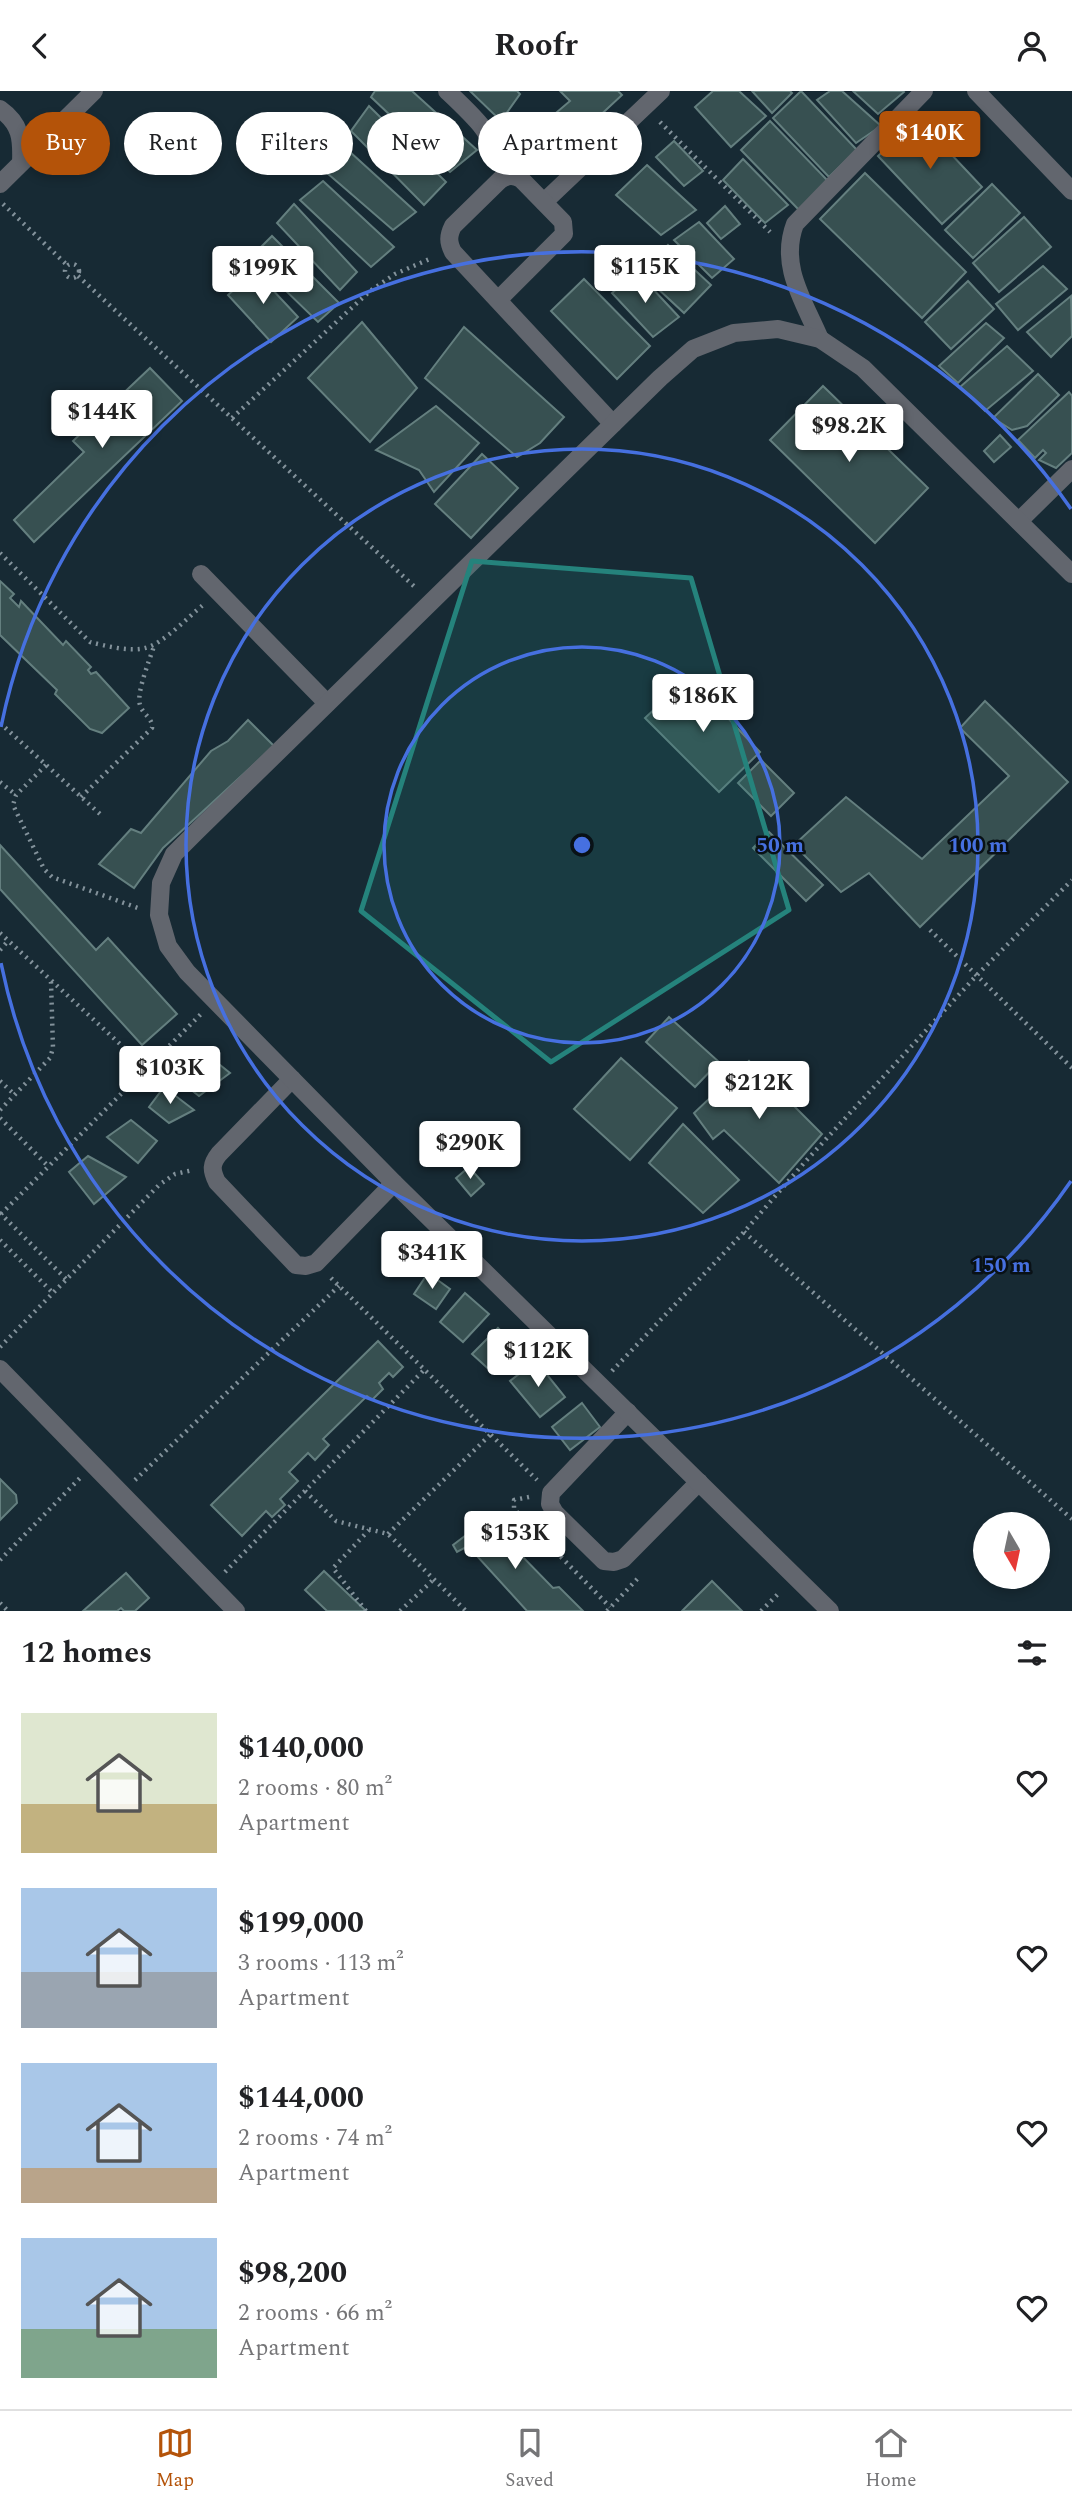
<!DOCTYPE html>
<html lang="en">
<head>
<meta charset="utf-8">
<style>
	:root { --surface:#fff; --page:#f6f6f6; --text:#202124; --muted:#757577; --line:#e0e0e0; --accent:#b45309 }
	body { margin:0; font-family:Spectral,serif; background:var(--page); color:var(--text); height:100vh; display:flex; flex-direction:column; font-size:26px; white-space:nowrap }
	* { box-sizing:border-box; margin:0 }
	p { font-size:23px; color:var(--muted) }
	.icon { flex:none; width:38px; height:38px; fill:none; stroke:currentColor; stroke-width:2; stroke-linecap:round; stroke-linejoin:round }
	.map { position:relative; height:1520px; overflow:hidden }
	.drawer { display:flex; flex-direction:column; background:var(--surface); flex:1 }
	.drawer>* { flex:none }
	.hud { position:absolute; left:21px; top:21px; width:700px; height:63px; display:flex; gap:14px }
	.needle { width:46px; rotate:171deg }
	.tools { position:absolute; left:973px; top:1421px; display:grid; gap:14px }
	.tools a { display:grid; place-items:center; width:77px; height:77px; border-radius:50%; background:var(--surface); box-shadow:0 4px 10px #0003; font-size:35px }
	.price { position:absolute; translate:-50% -60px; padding:0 16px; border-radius:7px; background:#fff; color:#222; font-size:23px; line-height:46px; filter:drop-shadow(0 2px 4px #0008) }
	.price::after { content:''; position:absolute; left:50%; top:42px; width:21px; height:16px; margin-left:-10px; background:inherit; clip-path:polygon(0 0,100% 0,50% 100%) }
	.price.selected { background:var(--accent); color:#fff }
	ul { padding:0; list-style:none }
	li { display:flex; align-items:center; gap:21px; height:175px; padding:0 21px }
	li span { display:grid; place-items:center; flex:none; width:196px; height:140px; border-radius:0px; color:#555 }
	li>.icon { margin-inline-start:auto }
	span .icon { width:84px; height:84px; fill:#fffc; stroke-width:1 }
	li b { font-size:30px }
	h2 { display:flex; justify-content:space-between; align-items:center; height:84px; padding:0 21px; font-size:30px }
	.tag { padding:0 24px; border-radius:32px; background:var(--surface); box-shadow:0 4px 10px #0003; font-size:24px; line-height:63px }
	.tag.selected { background:var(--accent); color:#fff }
	header { display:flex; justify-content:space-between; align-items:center; height:91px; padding:0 21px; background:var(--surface); font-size:32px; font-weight:700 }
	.tabs { display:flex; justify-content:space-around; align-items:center; height:98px; border-top:2px solid var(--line); background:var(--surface); font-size:19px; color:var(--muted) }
	.tabs a { display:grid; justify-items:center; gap:4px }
	.tabs .selected { color:var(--accent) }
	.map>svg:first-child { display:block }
	.building { fill:#375051; stroke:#647f7f; stroke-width:2 }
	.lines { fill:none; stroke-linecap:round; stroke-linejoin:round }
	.path { stroke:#83929b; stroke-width:4.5; stroke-dasharray:2 5; stroke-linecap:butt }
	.minor { stroke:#62666e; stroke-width:18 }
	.marked { fill:#25837c; fill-opacity:0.2; stroke:#25837c; stroke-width:5; stroke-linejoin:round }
	.ring { fill:none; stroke:#4670e0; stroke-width:3.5 }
	.centre { fill:#4670e0; stroke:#091116; stroke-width:3.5 }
	.ring-label { font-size:21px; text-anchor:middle; font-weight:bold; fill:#4670e0; stroke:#091116; stroke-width:5; stroke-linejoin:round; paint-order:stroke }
</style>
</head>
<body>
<header><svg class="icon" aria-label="back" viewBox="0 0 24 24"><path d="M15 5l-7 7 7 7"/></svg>Roofr<svg class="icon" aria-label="person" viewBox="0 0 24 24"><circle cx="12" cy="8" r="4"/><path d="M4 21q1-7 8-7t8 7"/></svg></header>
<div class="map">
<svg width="1072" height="1520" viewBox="0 0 1072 1520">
	<rect width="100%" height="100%" fill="#172a34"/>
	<g class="building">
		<path d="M 375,0 L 412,0 L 477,59 L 450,81 L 371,6 Z"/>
		<path d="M 470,0 L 517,0 L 520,3 L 501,30 Z"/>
		<path d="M 560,0 L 618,0 L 622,4 L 579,44 L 557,21 L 570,10 Z"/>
		<path d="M 713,0 L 739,0 L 766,25 L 731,56 L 695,16 Z"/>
		<path d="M 752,0 L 790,0 L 792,2 L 772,22 Z"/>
		<path d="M 801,0 L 857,59 L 829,86 L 773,27 Z"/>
		<path d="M 830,0 L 842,0 L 881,35 L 856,52 L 817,9 Z"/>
		<path d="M 853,0 L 903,0 L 904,1 L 878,23 Z"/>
		<path d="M 369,15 L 446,91 L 424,114 L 351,40 Z"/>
		<path d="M 918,28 L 982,96 L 942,133 L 878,65 Z"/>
		<path d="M 770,30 L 828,90 L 799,119 L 741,59 Z"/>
		<path d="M 328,41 L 416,121 L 393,139 L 305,63 Z"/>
		<path d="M 674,50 L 703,80 L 684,95 L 656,66 Z"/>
		<path d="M 743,68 L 788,114 L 765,132 L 723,89 Z"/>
		<path d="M 647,74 L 696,119 L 661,144 L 616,104 Z"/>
		<path d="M 865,82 L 966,181 L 922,227 L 820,128 Z"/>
		<path d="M 323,90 L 394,156 L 371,176 L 300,109 Z"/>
		<path d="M 992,93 L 1020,122 L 973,167 L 945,139 Z"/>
		<path d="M 294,113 L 357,181 L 340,199 L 277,132 Z"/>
		<path d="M 725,115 L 740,133 L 721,148 L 707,132 Z"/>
		<path d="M 1024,126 L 1051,156 L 999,201 L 973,172 Z"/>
		<path d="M 699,131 L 734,168 L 712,187 L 674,149 Z"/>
		<path d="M 272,145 L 339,212 L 318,231 L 251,166 Z"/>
		<path d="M 668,154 L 711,194 L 684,222 L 641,182 Z"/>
		<path d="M 1043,175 L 1067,198 L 1018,239 L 996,213 Z"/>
		<path d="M 255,180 L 298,226 L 271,251 L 228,204 Z"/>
		<path d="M 637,181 L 679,226 L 653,246 L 612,202 Z"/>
		<path d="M 584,188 L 650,255 L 617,288 L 551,220 Z"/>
		<path d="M 968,190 L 994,218 L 951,258 L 925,231 Z"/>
		<path d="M 1071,205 L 1072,245 L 1051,266 L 1027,241 Z"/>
		<path d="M 362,231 L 417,297 L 370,351 L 308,287 Z"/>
		<path d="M 986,232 L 1004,247 L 958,292 L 939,275 Z"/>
		<path d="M 464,236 L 564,326 L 540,352 L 517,366 L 425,287 Z"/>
		<path d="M 1007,255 L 1033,280 L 985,320 L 960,296 Z"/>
		<path d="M 150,277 L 182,310 L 34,451 L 14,429 L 84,361 L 73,350 Z"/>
		<path d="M 1038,283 L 1059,304 L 1027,335 L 1012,339 L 993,327 Z"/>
		<path d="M 823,295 L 928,397 L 875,452 L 770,349 Z"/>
		<path d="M 1069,301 L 1072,305 L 1072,362 L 1056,377 L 1039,369 L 1046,362 L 1043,359 L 1035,367 L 1018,349 Z"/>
		<path d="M 436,315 L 479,352 L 434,401 L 419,379 L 376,359 Z"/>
		<path d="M 1000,344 L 1011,356 L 994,371 L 984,360 Z"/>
		<path d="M 482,363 L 518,397 L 471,447 L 435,413 Z"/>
		<path d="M 0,490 L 14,503 L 10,507 L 19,516 L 21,510 L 63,554 L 66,550 L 91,576 L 88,579 L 91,583 L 96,581 L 129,617 L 102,642 L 90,638 L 55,603 L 57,599 L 0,544 Z"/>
		<path d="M 689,586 L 760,661 L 719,701 L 645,627 Z"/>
		<path d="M 985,610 L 1068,691 L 920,836 L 869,782 L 841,801 L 794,754 L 846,706 L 922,768 L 1009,685 L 960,637 Z"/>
		<path d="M 248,629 L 274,655 L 163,757 L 134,797 L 99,773 L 131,738 L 141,742 L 211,660 L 228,650 Z"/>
		<path d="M 761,669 L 794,702 L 771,725 L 738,692 Z"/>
		<path d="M 769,741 L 823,794 L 806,810 L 753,757 Z"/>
		<path d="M 0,754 L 96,859 L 108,847 L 177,923 L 142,954 L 0,798 Z"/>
		<path d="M 669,926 L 719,971 L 695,996 L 646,951 Z"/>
		<path d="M 199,957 L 230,982 L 199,1005 L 176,987 Z"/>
		<path d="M 621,967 L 677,1017 L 630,1069 L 574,1018 Z"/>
		<path d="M 749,970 L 822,1043 L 779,1092 L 724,1039 L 713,1048 L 694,1022 Z"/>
		<path d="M 164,996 L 194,1019 L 169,1032 L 149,1016 Z"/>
		<path d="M 131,1029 L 157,1050 L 138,1072 L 107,1046 Z"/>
		<path d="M 683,1033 L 739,1089 L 703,1122 L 649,1072 Z"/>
		<path d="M 88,1065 L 126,1086 L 94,1113 L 69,1081 Z"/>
		<path d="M 469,1076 L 484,1093 L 471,1105 L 456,1087 Z"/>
		<path d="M 428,1182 L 450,1198 L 436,1218 L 414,1203 Z"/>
		<path d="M 465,1202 L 489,1223 L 463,1251 L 440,1231 Z"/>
		<path d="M 498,1237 L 518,1256 L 493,1282 L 472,1263 Z"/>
		<path d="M 378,1250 L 403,1276 L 393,1286 L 389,1282 L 379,1292 L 383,1298 L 372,1309 L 367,1305 L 323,1348 L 329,1354 L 315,1369 L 308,1362 L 289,1381 L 298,1390 L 280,1408 L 285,1414 L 272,1426 L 266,1420 L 242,1445 L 211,1414 Z"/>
		<path d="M 536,1270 L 565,1306 L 540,1326 L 510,1290 Z"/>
		<path d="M 582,1312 L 600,1336 L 570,1359 L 552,1336 Z"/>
		<path d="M 0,1388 L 16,1404 L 17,1412 L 0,1429 Z"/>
		<path d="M 486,1429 L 490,1439 L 494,1433 L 518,1456 L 515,1458 L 553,1497 L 559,1496 L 583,1520 L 527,1520 L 468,1455 L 457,1461 L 453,1454 Z"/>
		<path d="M 324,1480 L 366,1520 L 327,1520 L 305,1499 Z"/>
		<path d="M 126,1482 L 149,1507 L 135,1520 L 124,1520 L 121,1517 L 117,1520 L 83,1520 Z"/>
		<path d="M 712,1490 L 742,1520 L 682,1520 Z"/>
	</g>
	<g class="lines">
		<g class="path">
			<path d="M 660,31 L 770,141"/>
			<path d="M 3,113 L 67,174"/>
			<circle cx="72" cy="180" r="7"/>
			<path d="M 78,185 L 417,498"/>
			<path d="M 232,327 L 370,200 L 395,183 L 432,167"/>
			<path d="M 0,462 L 90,551 C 106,555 129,561 145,557 C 163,553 188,526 203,514"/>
			<path d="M 0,632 L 100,723"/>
			<path d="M 46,674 L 16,704 L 13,714 L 44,778 L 52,786 L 138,817"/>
			<path d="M 0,691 L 16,704"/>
			<path d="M 81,706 L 152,637 C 153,627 143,624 140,614 C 136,602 150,568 154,555"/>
			<path d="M 930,839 L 1072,977"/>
			<path d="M 0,842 L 147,978"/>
			<path d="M 0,859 L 8,850"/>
			<path d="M 0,990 L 15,1004"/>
			<path d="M 0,1019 L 50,967 L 53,957 L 51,891"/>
			<path d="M 0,1027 L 49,1076"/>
			<path d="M 0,1122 L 66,1188"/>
			<path d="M 1,1123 L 201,923"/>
			<path d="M 744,1141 L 1072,1428"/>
			<path d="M 0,1149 L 53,1202"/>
			<path d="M 331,1187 L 537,1389"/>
			<path d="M 0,1256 L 159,1094 L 175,1083 L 193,1079"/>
			<path d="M 612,1280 L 744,1141 L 804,1072 L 977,884 L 1072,789"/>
			<path d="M 135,1389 L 339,1195"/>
			<path d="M 305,1400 L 336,1430 L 388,1443 L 466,1520"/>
			<path d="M 529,1406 L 514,1409 L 514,1418 L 610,1516"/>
			<path d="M 388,1443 L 490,1344"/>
			<path d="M 0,1469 L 80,1387"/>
			<path d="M 225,1481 L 424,1279"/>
			<path d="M 0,1512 L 8,1520"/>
			<path d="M 366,1520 L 333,1477 L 369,1439"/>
			<path d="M 400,1520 L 434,1488"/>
			<path d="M 607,1520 L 640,1485"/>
			<path d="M 761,1520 L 780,1501"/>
		</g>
		<g class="minor">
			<path d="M 447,0 C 480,31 491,41 507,85"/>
			<path d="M 976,0 L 1072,100"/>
			<path d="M 0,18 C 21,33 22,48 21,72"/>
			<path d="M 0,93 L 94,0"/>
			<path d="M 544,111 L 661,0"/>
			<path d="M 498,209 L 564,143 L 563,131 L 521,88 C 513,84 508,84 500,89 L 453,135 C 448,145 448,151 453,161 L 613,333"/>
			<path d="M 820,248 C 804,210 779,175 795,133 L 924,0"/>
			<path d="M 1019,430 L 1072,378"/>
			<path d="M 201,483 L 327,612"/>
			<path d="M 292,988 L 219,1063 C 211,1073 211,1079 217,1091 L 296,1174 L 306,1175 L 316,1172 L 394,1092"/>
			<path d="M 0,1278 L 236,1520"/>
			<path d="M 628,1321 L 551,1402 L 550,1413 L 555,1422 L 604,1470 L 614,1471 L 623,1468 L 699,1391"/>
			<path d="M 830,1520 L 394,1092 L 187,881 L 168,855 L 159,824 L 161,792 L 174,763 L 197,740 L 660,287 L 693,258 L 734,242 L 778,238 L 820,248 L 863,277 L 1072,483"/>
		</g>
	</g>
	<path class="marked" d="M 472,470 L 691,487 L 789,819 L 551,971 L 361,820 Z"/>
	<g class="ring">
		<circle cx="582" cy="754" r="198"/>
		<circle cx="582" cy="754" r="396"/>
		<path d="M1071 1090A593 593 0 0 1 1 872M1 636A593 593 0 0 1 1071 418"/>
	</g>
	<circle cx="582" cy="754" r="10" class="centre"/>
	<g class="ring-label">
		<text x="780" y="761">50 m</text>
		<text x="978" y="761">100 m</text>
		<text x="1001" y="1181">150 m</text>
	</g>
</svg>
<div class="tools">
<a><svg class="needle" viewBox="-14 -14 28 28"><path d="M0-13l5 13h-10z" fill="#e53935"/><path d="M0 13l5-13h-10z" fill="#757577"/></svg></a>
</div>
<b class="price selected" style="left:930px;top:80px">$140K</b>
<b class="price" style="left:645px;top:214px">$115K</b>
<b class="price" style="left:263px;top:215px">$199K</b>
<b class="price" style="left:102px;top:359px">$144K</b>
<b class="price" style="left:849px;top:373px">$98.2K</b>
<b class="price" style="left:703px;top:643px">$186K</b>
<b class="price" style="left:170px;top:1015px">$103K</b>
<b class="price" style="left:759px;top:1030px">$212K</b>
<b class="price" style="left:470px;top:1090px">$290K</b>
<b class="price" style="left:432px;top:1200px">$341K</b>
<b class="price" style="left:538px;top:1298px">$112K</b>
<b class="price" style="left:515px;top:1480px">$153K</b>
<div class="hud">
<a class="tag selected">Buy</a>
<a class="tag">Rent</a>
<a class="tag">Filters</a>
<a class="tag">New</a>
<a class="tag">Apartment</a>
</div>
</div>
<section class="drawer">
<h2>12 homes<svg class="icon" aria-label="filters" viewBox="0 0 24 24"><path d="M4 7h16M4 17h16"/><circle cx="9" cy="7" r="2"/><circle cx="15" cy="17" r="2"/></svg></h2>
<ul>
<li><span style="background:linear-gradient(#dfe7d0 65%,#c2b280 0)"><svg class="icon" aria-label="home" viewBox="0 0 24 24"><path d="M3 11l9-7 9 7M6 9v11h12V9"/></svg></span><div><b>$140,000</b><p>2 rooms · 80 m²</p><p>Apartment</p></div><svg class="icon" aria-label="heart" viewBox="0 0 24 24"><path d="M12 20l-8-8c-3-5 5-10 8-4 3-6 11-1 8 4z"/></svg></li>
<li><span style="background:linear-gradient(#a9c7e8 60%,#9aa5b1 0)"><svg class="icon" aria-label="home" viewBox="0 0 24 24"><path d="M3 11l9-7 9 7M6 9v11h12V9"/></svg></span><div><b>$199,000</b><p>3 rooms · 113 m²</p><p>Apartment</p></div><svg class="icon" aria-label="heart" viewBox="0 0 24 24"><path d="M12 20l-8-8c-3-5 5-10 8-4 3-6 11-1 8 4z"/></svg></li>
<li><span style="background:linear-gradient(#a9c7e8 75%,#b9a48a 0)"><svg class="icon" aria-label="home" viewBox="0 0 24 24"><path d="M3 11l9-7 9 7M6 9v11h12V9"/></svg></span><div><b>$144,000</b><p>2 rooms · 74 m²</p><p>Apartment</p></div><svg class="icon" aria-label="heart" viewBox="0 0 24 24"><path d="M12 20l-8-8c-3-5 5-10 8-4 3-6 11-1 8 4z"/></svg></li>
<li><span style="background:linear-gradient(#a9c7e8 65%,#7fa58c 0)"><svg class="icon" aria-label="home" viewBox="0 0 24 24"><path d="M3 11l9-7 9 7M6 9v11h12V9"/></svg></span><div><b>$98,200</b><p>2 rooms · 66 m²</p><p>Apartment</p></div><svg class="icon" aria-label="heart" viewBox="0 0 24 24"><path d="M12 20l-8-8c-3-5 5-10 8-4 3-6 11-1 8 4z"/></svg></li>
</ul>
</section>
<nav class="tabs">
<a class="selected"><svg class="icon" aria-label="map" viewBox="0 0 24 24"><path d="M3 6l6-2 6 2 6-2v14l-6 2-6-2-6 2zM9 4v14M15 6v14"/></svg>Map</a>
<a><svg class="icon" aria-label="saved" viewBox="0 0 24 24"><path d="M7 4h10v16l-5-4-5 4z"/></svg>Saved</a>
<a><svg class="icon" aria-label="home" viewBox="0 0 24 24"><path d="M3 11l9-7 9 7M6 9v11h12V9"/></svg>Home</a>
</nav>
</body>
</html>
